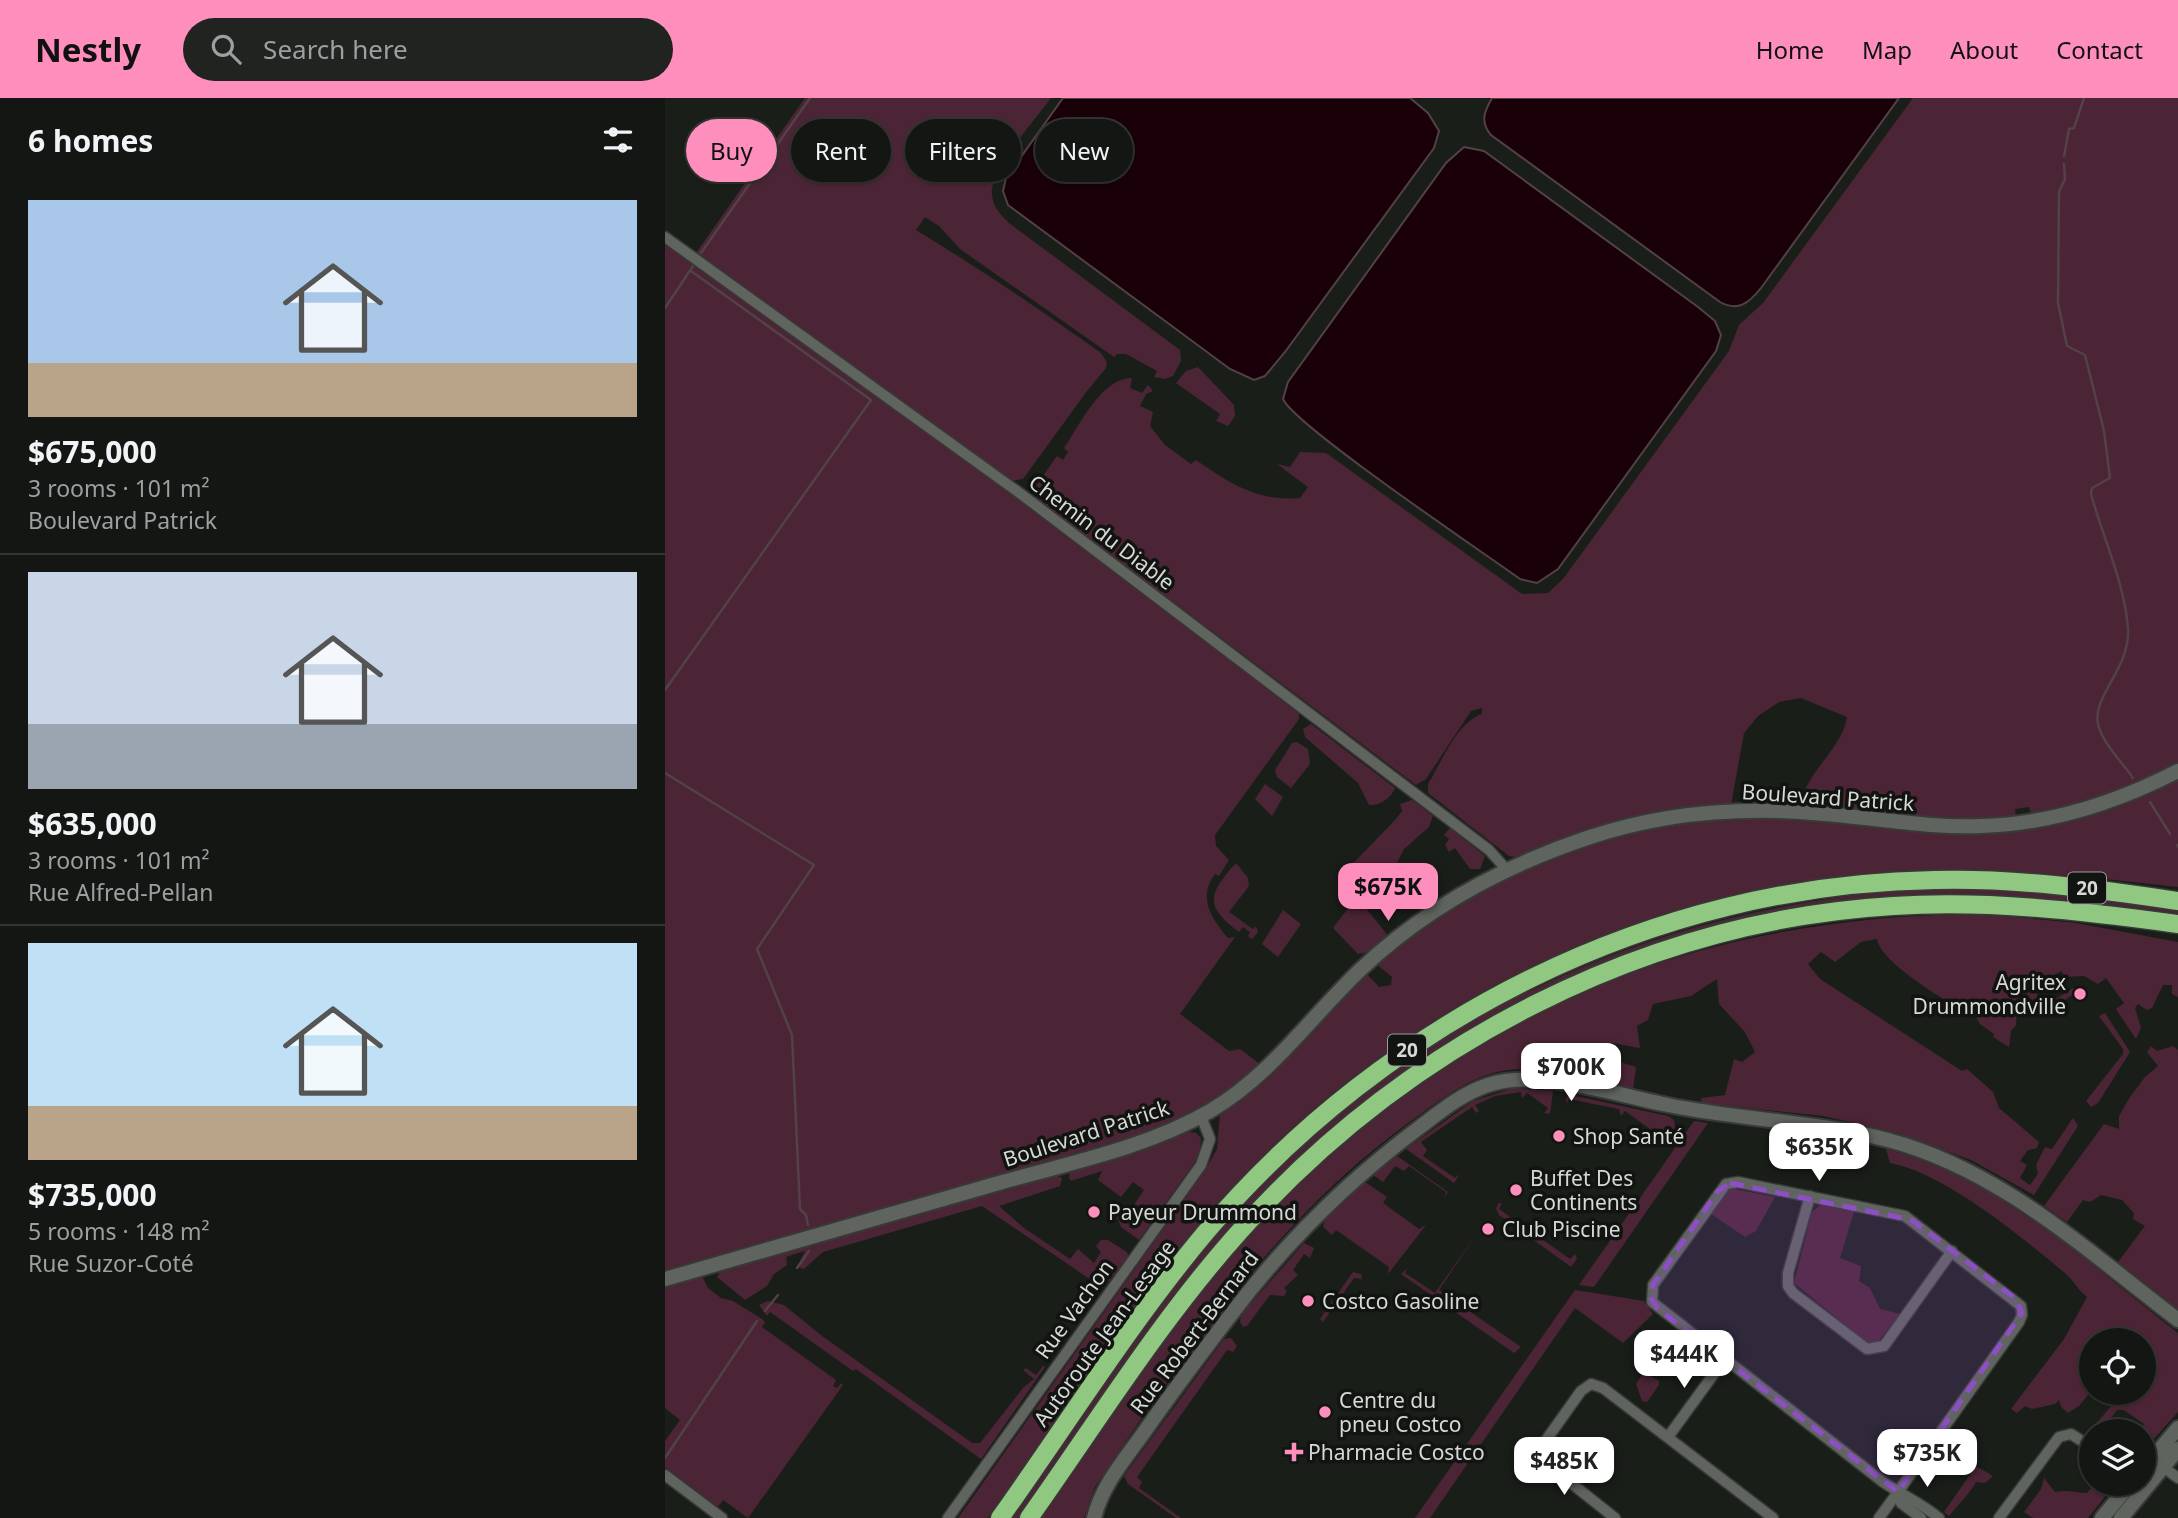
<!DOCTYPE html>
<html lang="en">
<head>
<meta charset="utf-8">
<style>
	:root { --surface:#141613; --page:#212321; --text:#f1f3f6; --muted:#9d9fa0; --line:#333533; --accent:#fe8ebc }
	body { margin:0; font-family:"Noto Sans",sans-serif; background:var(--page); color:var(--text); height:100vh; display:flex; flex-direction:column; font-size:26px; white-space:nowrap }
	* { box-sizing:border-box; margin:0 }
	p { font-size:23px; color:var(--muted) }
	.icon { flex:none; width:38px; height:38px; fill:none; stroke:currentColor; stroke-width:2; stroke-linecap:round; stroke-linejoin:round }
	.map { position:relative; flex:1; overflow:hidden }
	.details { display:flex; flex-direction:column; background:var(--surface); width:665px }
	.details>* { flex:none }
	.banner { position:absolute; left:21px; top:21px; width:665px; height:63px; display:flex; gap:14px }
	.buttons { position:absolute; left:1414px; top:1230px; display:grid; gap:14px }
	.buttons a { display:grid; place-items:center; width:77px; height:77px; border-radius:50%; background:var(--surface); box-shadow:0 2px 5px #0004,0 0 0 2px var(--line); font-size:35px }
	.price { position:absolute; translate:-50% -60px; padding:0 16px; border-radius:14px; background:#fff; color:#222; font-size:23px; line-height:46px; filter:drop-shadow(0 2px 4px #0008) }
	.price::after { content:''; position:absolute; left:50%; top:42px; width:21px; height:16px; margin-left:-10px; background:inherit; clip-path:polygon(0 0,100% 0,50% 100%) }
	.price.active { background:var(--accent); color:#111 }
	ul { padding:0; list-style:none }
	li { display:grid; align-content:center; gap:14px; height:371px; padding:0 28px }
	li+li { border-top:2px solid var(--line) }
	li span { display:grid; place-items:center; height:217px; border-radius:0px; color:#555 }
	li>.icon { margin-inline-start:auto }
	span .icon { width:126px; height:126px; fill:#fffc; stroke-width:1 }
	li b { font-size:30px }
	h2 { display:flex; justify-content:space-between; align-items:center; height:84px; padding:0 28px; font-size:30px }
	.chip { padding:0 24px; border-radius:32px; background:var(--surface); box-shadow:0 2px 5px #0004,0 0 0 2px var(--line); font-size:24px; line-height:63px }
	.chip.active { background:var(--accent); color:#111 }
	header { display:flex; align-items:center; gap:42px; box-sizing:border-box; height:98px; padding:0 35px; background:var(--accent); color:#111 }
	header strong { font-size:33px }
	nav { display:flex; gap:38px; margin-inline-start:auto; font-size:24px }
	.search { width:490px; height:63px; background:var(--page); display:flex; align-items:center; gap:18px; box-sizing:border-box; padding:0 24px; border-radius:38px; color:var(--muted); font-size:26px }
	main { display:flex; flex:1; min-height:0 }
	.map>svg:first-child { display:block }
	.green { fill:#4b2535 }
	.water { fill:#190009; stroke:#524146; stroke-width:2 }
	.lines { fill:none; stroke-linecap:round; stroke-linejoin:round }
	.stream { stroke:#524146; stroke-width:2.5 }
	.street-casing { stroke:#373a37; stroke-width:13 }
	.secondary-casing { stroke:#373a37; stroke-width:18 }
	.highway-casing { stroke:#373a37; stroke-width:21 }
	.street { stroke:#60645f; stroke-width:10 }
	.secondary { stroke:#60645f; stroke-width:14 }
	.highway { stroke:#90c882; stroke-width:18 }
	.marked { fill:#8d4fc3; fill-opacity:0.2; stroke:#8d4fc3; stroke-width:5; stroke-dasharray:14 9; stroke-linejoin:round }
	.poi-dot { fill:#fe8ebc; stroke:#111410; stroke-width:2.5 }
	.labels { text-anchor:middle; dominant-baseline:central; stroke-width:7; stroke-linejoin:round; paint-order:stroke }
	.shield { fill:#111410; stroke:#9b9e9a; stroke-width:2 }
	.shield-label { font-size:19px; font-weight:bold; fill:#d6d9d5 }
	.street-label { font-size:21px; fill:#d6d9d5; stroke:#111410 }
	.poi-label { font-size:21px; fill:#d6d9d5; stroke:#111410; text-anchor:start }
</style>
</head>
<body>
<header>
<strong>Nestly</strong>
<div class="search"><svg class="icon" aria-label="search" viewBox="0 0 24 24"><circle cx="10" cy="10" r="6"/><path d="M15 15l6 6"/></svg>Search here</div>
<nav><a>Home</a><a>Map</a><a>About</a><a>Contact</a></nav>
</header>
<main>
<section class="details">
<h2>6 homes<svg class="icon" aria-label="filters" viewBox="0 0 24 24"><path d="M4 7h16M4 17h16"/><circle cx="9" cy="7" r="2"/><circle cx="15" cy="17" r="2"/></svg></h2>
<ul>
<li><span style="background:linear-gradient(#a9c7e8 75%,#b9a48a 0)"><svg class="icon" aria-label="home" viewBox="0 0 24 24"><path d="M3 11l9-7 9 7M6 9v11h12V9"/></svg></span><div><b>$675,000</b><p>3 rooms · 101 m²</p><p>Boulevard Patrick</p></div></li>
<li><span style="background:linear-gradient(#c9d6e8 70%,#9aa5b1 0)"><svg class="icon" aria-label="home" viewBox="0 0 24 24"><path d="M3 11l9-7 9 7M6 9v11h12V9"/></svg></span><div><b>$635,000</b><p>3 rooms · 101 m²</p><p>Rue Alfred-Pellan</p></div></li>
<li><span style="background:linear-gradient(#bfe0f5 75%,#b9a48a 0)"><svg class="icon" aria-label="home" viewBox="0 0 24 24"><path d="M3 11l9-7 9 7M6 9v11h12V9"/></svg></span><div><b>$735,000</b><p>5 rooms · 148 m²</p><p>Rue Suzor-Coté</p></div></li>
</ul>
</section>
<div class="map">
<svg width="1513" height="1420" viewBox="0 0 1513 1420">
	<rect width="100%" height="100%" fill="#1a1e19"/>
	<g class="green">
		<path d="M 140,0 L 386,0 C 371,21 323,73 327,97 C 328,109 336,117 344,125 L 515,252 L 516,263 L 508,278 L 500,281 L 489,279 L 492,273 L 461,256 L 452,256 L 449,259 L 295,151 L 274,128 L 260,119 L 251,132 C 315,171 376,212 436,255 L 442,264 L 441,270 L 422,293 L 358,381 L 346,383 L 31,155 Z"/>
		<path d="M 1248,0 L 1513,0 L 1513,664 C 1467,691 1418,707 1366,717 L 1364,709 L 1350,711 L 1351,719 L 1278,721 L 1135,708 C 1139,676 1178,650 1182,619 L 1136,600 L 1114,604 L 1093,618 L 1079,635 L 1066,707 C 981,711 928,735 849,759 L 844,758 L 763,695 L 763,686 C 776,665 792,624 817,616 L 817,610 L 806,613 L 761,681 L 751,687 L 372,401 L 371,388 L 392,358 L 398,362 L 403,354 L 399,350 C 415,327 436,280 467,280 L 465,290 L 477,295 L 483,287 L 488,293 L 481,296 L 475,308 L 488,314 L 485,328 L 500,347 L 526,366 L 531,362 C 564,385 593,404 635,400 L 643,389 L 612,366 L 625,369 L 635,354 L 661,355 L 857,496 L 883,495 L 898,481 L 1064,253 L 1074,227 L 1098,205 Z"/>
		<path d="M 0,145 L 330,384 L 634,615 L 634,621 L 550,737 L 551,748 L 564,762 L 554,778 L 550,776 C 532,800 547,821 563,840 L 570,839 L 515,916 L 564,953 L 575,951 L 596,967 C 563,996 526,1017 486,1033 L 0,1174 Z"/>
		<path d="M 533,269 L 569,307 L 570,318 L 563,328 L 551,323 L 555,316 L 511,285 L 521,273 Z"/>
		<path d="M 646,626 L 730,690 C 726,700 715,708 704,707 L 693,685 L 640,639 L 638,631 Z"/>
		<path d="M 632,644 L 643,651 L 645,666 L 626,690 L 612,679 L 610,672 L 627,645 Z"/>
		<path d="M 1513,680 L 1513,789 C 1417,778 1320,768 1223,774 C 962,791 716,918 545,1114 C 508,1156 477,1202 445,1248 C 404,1305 364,1363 323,1420 L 293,1420 L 542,1069 L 552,1051 L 555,1015 L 609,975 L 701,875 L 714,889 L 726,887 L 727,879 L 711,866 C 815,777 955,716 1094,719 C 1164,720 1235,735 1305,735 C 1379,735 1449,715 1513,680 Z"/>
		<path d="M 600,686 L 618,699 L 607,718 L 590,701 Z"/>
		<path d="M 747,702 L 768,718 L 764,729 L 739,751 L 728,773 L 728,779 L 742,802 L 736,806 L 730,798 L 727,800 L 715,782 L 711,781 L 700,809 L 724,839 L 704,854 L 693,856 L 668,830 L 691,800 L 693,793 L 691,791 L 679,803 L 695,783 L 686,776 L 682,781 L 677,777 L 731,721 L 737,713 L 735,706 Z"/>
		<path d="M 785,730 L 820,758 L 815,771 L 805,771 L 790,750 L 784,754 L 780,747 L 784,741 L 779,737 Z"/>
		<path d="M 571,765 L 583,780 L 584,788 L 564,814 L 588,831 L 591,828 L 593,834 L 587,841 L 583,838 L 585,834 L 578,829 L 574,834 C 539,808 543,796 571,765 Z"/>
		<path d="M 1263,789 L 1346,790 L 1513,810 L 1513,819 L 1255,799 L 951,862 L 835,914 L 756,962 L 681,1019 L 651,1044 L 587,1109 L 356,1420 L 344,1420 C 436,1290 521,1153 637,1044 C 701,984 776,939 850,896 L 865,893 C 997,828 1118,802 1263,789 Z"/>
		<path d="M 618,812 L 636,826 L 613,859 L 597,846 Z"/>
		<path d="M 1320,816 L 1411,825 L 1513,844 L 1513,899 L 1507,896 L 1507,887 L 1498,887 L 1487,910 L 1482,912 L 1473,906 L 1470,910 L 1476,930 L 1471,941 L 1451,911 L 1459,905 L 1441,880 L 1433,886 L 1419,878 L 1400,879 L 1396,873 L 1369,890 L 1378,909 L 1408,890 L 1412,890 L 1411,894 L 1377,918 L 1362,896 L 1353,897 L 1351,927 L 1346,933 L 1344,949 L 1328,939 L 1329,936 L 1315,926 L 1311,919 C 1289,909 1215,865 1212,841 L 1196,844 L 1170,864 L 1156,854 L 1143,866 L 1155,881 L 1297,973 L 1302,971 L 1328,994 L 1334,1010 L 1374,1044 L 1372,1050 L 1363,1052 L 1355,1063 L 1362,1067 L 1355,1080 L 1365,1087 L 1373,1076 L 1371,1067 L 1380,1049 L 1387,1051 L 1408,1020 L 1413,1028 L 1369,1097 L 1306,1062 L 1232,1035 L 1158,1018 L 1035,1005 L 1037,1000 L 1060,997 L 1069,961 L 1077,964 L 1090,954 L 1080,934 L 1054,906 L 1052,881 L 1026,898 L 988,906 L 983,922 L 972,928 L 975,950 L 947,945 L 942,960 L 971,969 L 968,991 C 924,982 876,964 832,974 C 801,982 778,1000 753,1018 C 617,1113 521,1254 430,1389 L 419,1420 L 376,1420 C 449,1316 518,1203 607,1112 C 806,908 1037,817 1320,816 Z"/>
		<path d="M 1440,915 L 1465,954 L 1433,1005 L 1426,1009 L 1421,1003 L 1458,956 L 1458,951 L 1434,918 Z"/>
		<path d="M 1486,948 L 1492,953 L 1508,948 L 1513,952 L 1513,1211 L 1453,1164 L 1480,1128 L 1468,1121 L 1469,1115 L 1457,1102 L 1436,1097 L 1425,1104 L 1418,1102 L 1402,1124 L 1379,1108 L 1439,1026 L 1454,1031 L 1454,1018 L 1465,999 L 1480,979 L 1493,968 L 1482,954 Z"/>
		<path d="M 849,990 L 888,993 L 885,1016 L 879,1015 L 883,1010 L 862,995 L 857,1000 L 856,994 L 830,998 L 810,1007 L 814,1013 L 811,1015 L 807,1009 L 756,1044 L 762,1052 L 758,1058 L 790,1080 L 795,1075 L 789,1085 L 741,1051 L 808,1003 Z"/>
		<path d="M 906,997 L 1003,1018 L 1009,1022 L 1010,1031 L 997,1047 L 999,1041 L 960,1013 L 956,1018 L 954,1011 L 904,1001 L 901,1006 L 901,1000 Z"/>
		<path d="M 1029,1023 L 1043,1025 L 929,1189 L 914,1187 Z"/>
		<path d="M 520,1033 L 531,1035 L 536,1040 L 535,1057 L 474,1142 L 456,1129 L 452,1119 L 457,1111 L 464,1114 L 479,1092 L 468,1084 L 456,1099 L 433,1082 L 437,1073 L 406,1083 L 404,1080 L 405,1073 Z"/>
		<path d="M 1221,1051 C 1334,1080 1423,1165 1513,1235 L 1513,1314 L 1479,1352 L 1479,1334 L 1472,1333 L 1479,1326 L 1459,1312 L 1452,1312 L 1436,1333 L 1428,1329 L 1449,1305 L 1433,1295 L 1479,1295 L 1479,1242 L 1426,1242 L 1426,1293 L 1414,1308 L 1403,1315 L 1396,1309 L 1394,1302 L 1390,1306 L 1367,1311 L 1360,1308 L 1352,1315 L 1346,1311 L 1399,1241 L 1422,1199 C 1413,1192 1409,1183 1401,1176 C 1358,1140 1278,1074 1225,1065 Z"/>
		<path d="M 732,1058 L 783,1094 L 779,1100 L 781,1094 L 744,1068 L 739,1073 L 730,1068 L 718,1084 L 708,1077 Z"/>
		<path d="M 389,1076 L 397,1080 L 395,1088 L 334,1108 L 359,1130 L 405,1161 L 413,1151 L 429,1165 L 436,1154 L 431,1148 L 436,1142 L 443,1142 L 462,1154 L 464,1159 L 438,1190 L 317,1108 L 158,1154 L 139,1171 L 132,1169 L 140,1153 L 121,1159 L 122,1167 L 109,1176 L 102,1188 L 80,1202 L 52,1179 L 56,1172 Z"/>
		<path d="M 700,1084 L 722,1099 L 718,1105 L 754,1131 L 761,1127 L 723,1176 L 724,1169 L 671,1132 L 667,1137 L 658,1129 L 660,1122 Z"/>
		<path d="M 1069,1091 L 1110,1099 L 1091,1133 L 1080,1139 L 1046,1116 L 1062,1093 Z"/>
		<path d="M 834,1105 L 837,1105 L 834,1111 L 905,1161 L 910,1156 L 912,1161 L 906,1169 L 834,1117 L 831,1110 Z"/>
		<path d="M 1155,1107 L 1189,1114 L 1175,1160 L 1196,1168 L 1194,1183 L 1205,1190 L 1215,1211 L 1235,1216 L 1212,1245 L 1203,1245 L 1129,1185 L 1147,1114 Z"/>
		<path d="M 813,1134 L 774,1192 L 856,1249 L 849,1255 L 736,1176 L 743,1170 L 740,1175 L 770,1195 Z"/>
		<path d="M 639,1145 L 649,1150 L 645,1160 L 639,1156 L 628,1172 L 633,1177 L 619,1190 L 622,1193 L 619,1198 L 605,1197 L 582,1228 L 578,1229 L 575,1224 L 576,1217 Z"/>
		<path d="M 688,1174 L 696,1176 L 697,1181 L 689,1180 L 658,1224 L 655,1221 Z"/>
		<path d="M 37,1178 L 43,1190 L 56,1200 L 68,1203 L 97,1221 L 100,1224 L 97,1229 L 171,1282 L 168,1288 L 172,1290 L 176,1285 L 178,1287 L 83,1420 L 58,1402 L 53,1409 L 0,1369 L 0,1343 L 15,1322 L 0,1310 L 0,1189 Z"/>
		<path d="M 910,1192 L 979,1203 L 988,1216 L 958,1245 L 910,1210 L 765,1420 L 750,1420 Z"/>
		<path d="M 103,1203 L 119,1207 L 157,1238 L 307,1345 L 315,1345 L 358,1290 L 369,1281 L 358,1272 L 361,1270 L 371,1277 L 378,1268 L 380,1269 L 316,1361 L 191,1271 L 188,1273 L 105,1214 L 102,1218 L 94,1207 Z"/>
		<path d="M 566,1240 L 572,1248 L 568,1254 L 562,1252 L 472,1379 L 477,1384 L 474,1390 L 516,1420 L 511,1420 L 463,1386 L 459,1378 L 559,1241 Z"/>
		<path d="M 979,1274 L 994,1283 L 994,1287 L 982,1304 L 977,1303 L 971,1286 Z"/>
		<path d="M 1311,1368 L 1328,1378 L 1320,1385 L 1311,1384 C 1304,1397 1294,1405 1284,1418 L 1279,1414 Z"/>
		<path d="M 1379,1380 L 1390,1394 C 1401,1391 1411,1395 1422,1395 L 1429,1386 L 1450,1386 L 1423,1420 L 1368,1420 L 1359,1414 L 1376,1391 Z"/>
	</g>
	<g class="water">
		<path d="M 398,0 L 745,0 L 763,15 L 774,33 L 769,50 L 620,254 L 600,278 L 589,282 L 565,271 L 343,107 L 338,93 L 341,80 Z"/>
		<path d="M 827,0 L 1234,0 L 1096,190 C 1084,205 1073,214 1055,204 L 826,37 C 815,24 819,14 827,0 Z"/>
		<path d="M 799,49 L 819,53 L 1033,209 L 1050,223 L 1056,237 L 1051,253 L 893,471 L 872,485 L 855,481 C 819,455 629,327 618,301 L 623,284 L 781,65 Z"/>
	</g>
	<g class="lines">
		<g class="stream">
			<path d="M 1399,58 L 1404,31 L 1409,30 L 1419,0"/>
			<path d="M 1399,66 L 1400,81 L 1394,94 L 1393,205 L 1402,248 L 1420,257 L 1439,333 L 1445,380 L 1427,390 L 1426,396 C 1438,440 1460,486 1463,531 C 1465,571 1427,598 1433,626 C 1437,645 1458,665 1468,680"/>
			<path d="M 36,155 L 145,0"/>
			<path d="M 0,210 L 28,168"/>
			<path d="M 0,592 L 206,302 L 26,173"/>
			<path d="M 0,675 L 149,767 L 92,851 L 127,937 L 135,1111 L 141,1117 L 143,1127"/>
			<path d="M 1485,704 L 1505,736"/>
			<path d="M 1512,747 L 1513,749"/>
			<path d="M 132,1170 L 144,1153"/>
			<path d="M 100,1213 L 113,1197"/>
			<path d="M 0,1360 L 92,1223"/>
		</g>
		<g class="street-casing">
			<g id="street">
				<path d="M 0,139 L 356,396 L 824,752 L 842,772"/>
				<path d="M 1145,1098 L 1123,1175 L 1123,1188 L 1128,1195 L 1202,1251 L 1219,1248 L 1287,1153"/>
				<path d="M 1003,1339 L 1059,1262"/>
				<path d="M 1498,1369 L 1513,1380"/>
				<path d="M 0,1377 L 57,1420"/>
				<path d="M 1233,1394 L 1236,1405 L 1256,1420"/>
				<path d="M 283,1420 L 536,1067 L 545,1041 L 536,1018"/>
				<path d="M 950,1420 L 882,1366 L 876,1354 L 879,1345 L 916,1293 L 926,1286 L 938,1290 L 1108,1420"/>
				<path d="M 1214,1420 L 1233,1394 L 1354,1224 L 1357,1217 L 1356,1208 L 1240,1118 L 1073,1084 L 1061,1086 L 988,1187 L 987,1204 L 1218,1384 C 1237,1397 1256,1405 1274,1420"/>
				<path d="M 1334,1420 L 1394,1339 L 1406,1336 L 1426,1349"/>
			</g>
		</g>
		<g class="secondary-casing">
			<g id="secondary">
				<path d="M 0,1181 C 111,1149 223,1117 334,1085 C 404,1065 481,1050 545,1013 C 606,977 645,920 695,872 C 759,811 839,768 922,740 C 999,714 1079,708 1159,716 C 1211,720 1263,730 1316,728 C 1386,726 1451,705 1513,673"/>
				<path d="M 1479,1370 L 1513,1330"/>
				<path d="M 429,1420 C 437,1387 460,1361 480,1333 C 508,1293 538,1253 568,1214 C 622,1143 684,1082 755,1029 C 776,1013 798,995 823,987 C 874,970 951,997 1003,1007 C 1076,1022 1150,1023 1223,1042 C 1336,1072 1422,1153 1513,1222"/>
				<path d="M 1437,1420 L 1465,1386"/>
				<path d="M 1456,1420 L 1513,1351"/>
			</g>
		</g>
		<g class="highway-casing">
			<g id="highway">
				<path d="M 335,1420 C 402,1326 467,1222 541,1134 C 722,921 988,786 1270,782 C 1352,780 1432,791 1513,803"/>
				<path d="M 364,1420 C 432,1324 496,1221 575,1133 C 741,947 977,823 1228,808 C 1323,802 1418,813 1513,826"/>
			</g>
		</g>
		<use href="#street" class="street"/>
		<use href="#secondary" class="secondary"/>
		<use href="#highway" class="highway"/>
	</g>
	<path class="marked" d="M 1065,1085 L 1247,1122 L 1351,1201 L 1357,1215 L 1233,1394 L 993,1211 L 985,1199 L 988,1187 L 1053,1093 Z"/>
	<g class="poi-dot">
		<circle cx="1415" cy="896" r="7"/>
		<circle cx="894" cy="1038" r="7"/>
		<circle cx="851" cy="1092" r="7"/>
		<circle cx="429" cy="1114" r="7"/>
		<circle cx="823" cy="1131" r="7"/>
		<circle cx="643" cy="1203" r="7"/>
		<circle cx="660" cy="1314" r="7"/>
		<path d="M625.5 1343.5h7v7h7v7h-7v7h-7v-7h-7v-7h7z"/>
	</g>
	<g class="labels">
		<g class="shield">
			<rect x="1403" y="774.5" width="38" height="31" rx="5"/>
			<rect x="723" y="936.5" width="38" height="31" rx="5"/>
		</g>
		<g class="shield-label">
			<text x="1422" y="790">20</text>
			<text x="742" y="952">20</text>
		</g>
		<g class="street-label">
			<text transform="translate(437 434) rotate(37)">Chemin du Diable</text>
			<text transform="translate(1163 699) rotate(4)">Boulevard Patrick</text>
			<text transform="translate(421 1035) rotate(-18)">Boulevard Patrick</text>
			<text transform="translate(409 1211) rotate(-54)">Rue Vachon</text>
			<text transform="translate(529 1234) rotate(-53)">Rue Robert-Bernard</text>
			<text transform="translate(439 1235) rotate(-54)">Autoroute Jean-Lesage</text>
		</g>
		<g class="poi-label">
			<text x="1401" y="884" text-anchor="end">Agritex<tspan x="1401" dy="24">Drummondville</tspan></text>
			<text x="908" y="1038">Shop Santé</text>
			<text x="865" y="1080">Buffet Des<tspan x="865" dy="24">Continents</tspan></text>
			<text x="443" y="1114">Payeur Drummond</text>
			<text x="837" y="1131">Club Piscine</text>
			<text x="657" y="1203">Costco Gasoline</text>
			<text x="674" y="1302">Centre du<tspan x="674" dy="24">pneu Costco</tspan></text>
			<text x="643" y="1354">Pharmacie Costco</text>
		</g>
	</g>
</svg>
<div class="buttons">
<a><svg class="icon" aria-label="locate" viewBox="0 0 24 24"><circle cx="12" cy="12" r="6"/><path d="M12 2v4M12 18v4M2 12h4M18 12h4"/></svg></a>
<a><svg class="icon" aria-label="layers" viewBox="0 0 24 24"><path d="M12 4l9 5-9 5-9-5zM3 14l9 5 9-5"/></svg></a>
</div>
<b class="price active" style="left:723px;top:825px">$675K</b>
<b class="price" style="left:906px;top:1005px">$700K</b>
<b class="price" style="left:1154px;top:1085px">$635K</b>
<b class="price" style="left:1019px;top:1292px">$444K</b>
<b class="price" style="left:1262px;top:1391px">$735K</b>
<b class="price" style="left:899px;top:1399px">$485K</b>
<div class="banner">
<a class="chip active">Buy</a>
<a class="chip">Rent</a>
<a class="chip">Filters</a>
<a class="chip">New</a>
</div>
</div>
</main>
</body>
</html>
